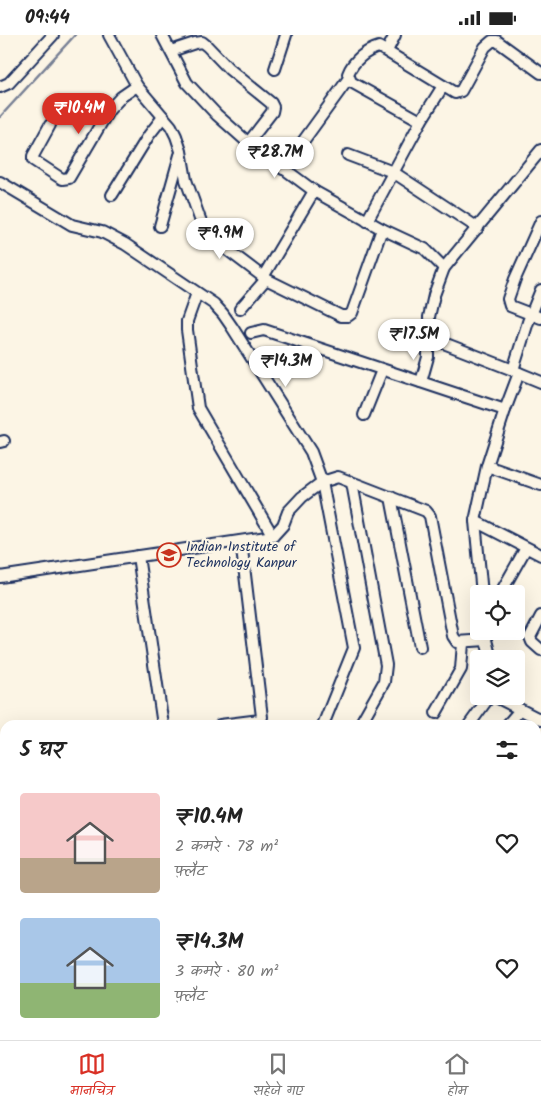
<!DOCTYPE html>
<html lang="hi">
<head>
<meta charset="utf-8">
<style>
	:root { --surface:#fff; --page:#f2f2f2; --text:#222; --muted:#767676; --line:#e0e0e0; --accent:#d93025 }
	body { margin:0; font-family:Kalam,"Playpen Sans Deva",sans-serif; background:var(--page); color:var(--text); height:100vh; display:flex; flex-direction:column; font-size:19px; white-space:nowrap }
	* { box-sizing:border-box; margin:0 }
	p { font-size:16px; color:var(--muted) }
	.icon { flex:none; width:28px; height:28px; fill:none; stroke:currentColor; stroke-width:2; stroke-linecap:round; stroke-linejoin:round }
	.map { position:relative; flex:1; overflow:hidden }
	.panel { position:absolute; left:0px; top:685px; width:541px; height:320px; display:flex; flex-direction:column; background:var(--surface); border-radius:15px 15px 0 0; box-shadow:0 5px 20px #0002 }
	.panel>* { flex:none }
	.controls { position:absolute; left:470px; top:550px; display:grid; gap:10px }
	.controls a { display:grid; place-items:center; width:55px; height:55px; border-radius:5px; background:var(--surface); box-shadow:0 5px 20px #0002; font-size:25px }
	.price { position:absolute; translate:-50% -42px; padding:0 11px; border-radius:18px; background:#fff; color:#222; font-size:16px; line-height:32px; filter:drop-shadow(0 1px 2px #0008) }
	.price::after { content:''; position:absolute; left:50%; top:30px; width:15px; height:11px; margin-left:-8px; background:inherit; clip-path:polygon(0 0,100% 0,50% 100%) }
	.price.current { background:var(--accent); color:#fff }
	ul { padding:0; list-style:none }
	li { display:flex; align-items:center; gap:15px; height:125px; padding:0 20px }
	li span { display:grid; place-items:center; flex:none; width:140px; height:100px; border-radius:5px; color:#555 }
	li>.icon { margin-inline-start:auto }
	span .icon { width:60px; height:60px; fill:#fffc; stroke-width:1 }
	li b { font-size:21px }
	h2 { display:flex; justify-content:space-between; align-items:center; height:60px; padding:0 20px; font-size:21px }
	.status { display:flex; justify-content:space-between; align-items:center; height:35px; padding:0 25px; background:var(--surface); direction:ltr }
	.status svg { height:14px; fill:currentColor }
	.dock { display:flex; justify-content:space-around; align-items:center; height:70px; border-top:1px solid var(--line); background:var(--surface); font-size:14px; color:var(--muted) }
	.dock a { display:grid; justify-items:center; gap:2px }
	.dock .current { color:var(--accent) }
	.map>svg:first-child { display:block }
	.green { fill:#dfdbd4; stroke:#7d8599 }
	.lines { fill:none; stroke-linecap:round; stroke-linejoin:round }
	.stream { stroke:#767f94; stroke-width:2.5 }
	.street-casing { stroke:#1b2f5e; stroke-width:14 }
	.street { stroke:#fcf5e5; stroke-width:10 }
	.labels { text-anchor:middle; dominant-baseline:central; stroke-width:4.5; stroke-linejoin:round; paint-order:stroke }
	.poi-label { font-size:14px; fill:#1b2f5e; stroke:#fcf5e5; text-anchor:start }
</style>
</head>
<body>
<div class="status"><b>09:44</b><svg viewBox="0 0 49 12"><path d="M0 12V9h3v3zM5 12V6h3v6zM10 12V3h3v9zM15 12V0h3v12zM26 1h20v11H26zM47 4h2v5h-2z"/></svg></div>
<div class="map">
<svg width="541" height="1005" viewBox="0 0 541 1005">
	<rect width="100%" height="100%" fill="#fcf5e5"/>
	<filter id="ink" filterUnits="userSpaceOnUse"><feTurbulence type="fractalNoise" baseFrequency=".02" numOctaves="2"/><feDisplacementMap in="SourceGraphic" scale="10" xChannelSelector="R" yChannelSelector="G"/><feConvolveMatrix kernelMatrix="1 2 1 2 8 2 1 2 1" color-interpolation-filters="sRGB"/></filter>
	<g filter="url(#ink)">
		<path class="green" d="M 5,852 L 5,930 L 3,931 L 0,903 L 0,853 Z"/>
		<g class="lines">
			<path class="stream" d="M 0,82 L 75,0"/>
			<g class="street-casing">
				<g id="street">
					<path d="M 109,0 L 137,51 L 171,91 L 176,101 L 181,116 L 186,145 L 200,184 L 209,201 L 266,244 L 341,281 L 348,281 L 352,278 L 382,194"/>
					<path d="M 162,0 L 187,48 L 217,80 L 244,104 L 314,156 L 382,194 L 425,214 L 444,233"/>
					<path d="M 171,16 L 195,8 L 202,7 L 207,11 L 229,34 L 271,68 L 273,72 L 272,77 L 248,108"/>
					<path d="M 387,16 L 395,0"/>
					<path d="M 275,34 L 286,0"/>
					<path d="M 0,52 L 9,48 L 53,0"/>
					<path d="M 421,86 L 351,47 L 348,39 C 353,26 365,16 379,12 L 455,58 L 461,56 L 485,12 L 492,6 L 497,6 L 541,38"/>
					<path d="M 50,90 L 33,121 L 33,125 L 62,144 L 69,143 L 109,75 L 121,62 L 137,51"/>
					<path d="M 348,120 L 393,137 L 478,193"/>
					<path d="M 283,134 L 349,43"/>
					<path d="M 0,147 L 72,190 L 102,197 L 125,209 L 214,269 L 223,279 L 232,292 L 311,417 L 322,447 L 354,613 L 323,690"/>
					<path d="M 112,160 L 149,100 L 163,82"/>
					<path d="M 367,186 L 421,86 L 443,51"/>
					<path d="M 541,186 L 515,244 L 508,264 L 510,271 L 541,283"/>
					<path d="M 160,191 L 180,120"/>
					<path d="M 263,242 L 314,156"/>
					<path d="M 197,258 L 187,286 L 187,295 L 198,373 L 273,501"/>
					<path d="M 240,274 L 266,244"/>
					<path d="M 251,298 L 264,295 L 505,375"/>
					<path d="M 513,335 L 441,307 L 430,296 L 429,282 L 434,260 L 444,233 L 541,115"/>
					<path d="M 519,338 L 541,347"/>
					<path d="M 421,347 L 428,322 L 428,308"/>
					<path d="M 364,380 L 382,335"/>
					<path d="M 0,407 L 4,406"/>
					<path d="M 487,431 L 541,450"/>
					<path d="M 352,448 L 386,630 L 384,647 L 362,686 L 362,690"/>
					<path d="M 391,462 L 420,612"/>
					<path d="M 475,486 L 541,520"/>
					<path d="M 138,521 L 163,690"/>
					<path d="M 0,542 L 273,501 L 283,490 L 288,477 L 302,462 L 322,447 L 338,442 L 426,476 L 430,481 L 453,601 L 457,607 L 486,605 L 485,596"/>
					<path d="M 482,559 L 475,486 L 487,431 L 505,375 L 519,338 L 513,335 L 528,287 L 541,255"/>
					<path d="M 500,559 L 526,513"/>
					<path d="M 541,581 L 530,602 L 532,607 L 541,615"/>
					<path d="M 486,605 L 491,624"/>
					<path d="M 494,661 L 541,685"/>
					<path d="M 436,678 L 461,634 L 463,608"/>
					<path d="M 220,690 L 260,685 L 262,682 L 241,506"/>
					<path d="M 469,690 L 490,661"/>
					<path d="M 507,690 L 520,675"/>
					<path d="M 536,791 L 541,794"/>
					<path d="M 536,866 L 541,869"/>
					<path d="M 0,938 L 5,937"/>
					<path d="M 536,977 L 541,970"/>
					<path d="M 0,1000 L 1,1005"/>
					<path d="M 151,1000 L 153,1005"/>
					<path d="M 177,1000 L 184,1005"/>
					<path d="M 263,1000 L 267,1005"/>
					<path d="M 413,1000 L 417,1005"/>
					<path d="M 531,1000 L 540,1005"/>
					<path d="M 468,1005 L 471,1000"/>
					<path d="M 517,1005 L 521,1000"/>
				</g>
			</g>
			<use href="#street" class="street"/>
		</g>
	</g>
	<defs>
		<g id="university-ring" transform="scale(1.25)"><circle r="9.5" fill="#fcf5e5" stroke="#c8321e" stroke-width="1.5"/><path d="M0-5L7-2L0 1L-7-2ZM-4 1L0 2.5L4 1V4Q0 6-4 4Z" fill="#c8321e"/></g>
	</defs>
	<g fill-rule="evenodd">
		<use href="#university-ring" x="169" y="520"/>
	</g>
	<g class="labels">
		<g class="poi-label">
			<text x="186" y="512">Indian Institute of<tspan x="186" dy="16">Technology Kanpur</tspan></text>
		</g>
	</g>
</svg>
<div class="controls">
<a><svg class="icon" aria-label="locate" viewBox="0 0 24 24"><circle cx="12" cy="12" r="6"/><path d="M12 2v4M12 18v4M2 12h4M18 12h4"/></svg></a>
<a><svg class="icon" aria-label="layers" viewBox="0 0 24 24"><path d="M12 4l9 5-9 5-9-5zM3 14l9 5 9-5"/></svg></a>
</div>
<b class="price current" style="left:79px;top:100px">₹10.4M</b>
<b class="price" style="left:275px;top:144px">₹28.7M</b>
<b class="price" style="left:220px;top:225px">₹9.9M</b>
<b class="price" style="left:414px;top:326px">₹17.5M</b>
<b class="price" style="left:286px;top:353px">₹14.3M</b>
<section class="panel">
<h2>5 घर<svg class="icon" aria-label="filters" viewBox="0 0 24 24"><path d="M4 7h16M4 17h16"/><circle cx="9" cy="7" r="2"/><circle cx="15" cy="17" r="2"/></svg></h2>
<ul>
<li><span style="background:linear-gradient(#f6c9c9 65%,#b9a48a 0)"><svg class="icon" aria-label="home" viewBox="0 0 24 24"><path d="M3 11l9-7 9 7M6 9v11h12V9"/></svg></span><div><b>₹10.4M</b><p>2 कमरे · 78 m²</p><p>फ़्लैट</p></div><svg class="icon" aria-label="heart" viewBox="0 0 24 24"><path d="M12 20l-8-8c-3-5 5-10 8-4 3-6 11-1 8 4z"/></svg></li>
<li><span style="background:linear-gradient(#a9c7e8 65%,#8fb573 0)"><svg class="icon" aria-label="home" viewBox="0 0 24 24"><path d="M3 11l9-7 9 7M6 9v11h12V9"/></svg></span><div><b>₹14.3M</b><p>3 कमरे · 80 m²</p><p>फ़्लैट</p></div><svg class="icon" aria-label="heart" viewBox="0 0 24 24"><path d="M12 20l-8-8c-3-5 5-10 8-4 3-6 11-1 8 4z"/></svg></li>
</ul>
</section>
</div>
<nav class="dock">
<a class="current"><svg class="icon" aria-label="map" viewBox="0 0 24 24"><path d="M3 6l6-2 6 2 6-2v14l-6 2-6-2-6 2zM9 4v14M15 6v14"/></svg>मानचित्र</a>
<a><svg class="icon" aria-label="saved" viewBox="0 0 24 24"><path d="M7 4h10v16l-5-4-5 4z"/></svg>सहेजे गए</a>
<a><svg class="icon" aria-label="home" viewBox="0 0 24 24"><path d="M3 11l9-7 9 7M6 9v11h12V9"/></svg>होम</a>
</nav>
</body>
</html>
